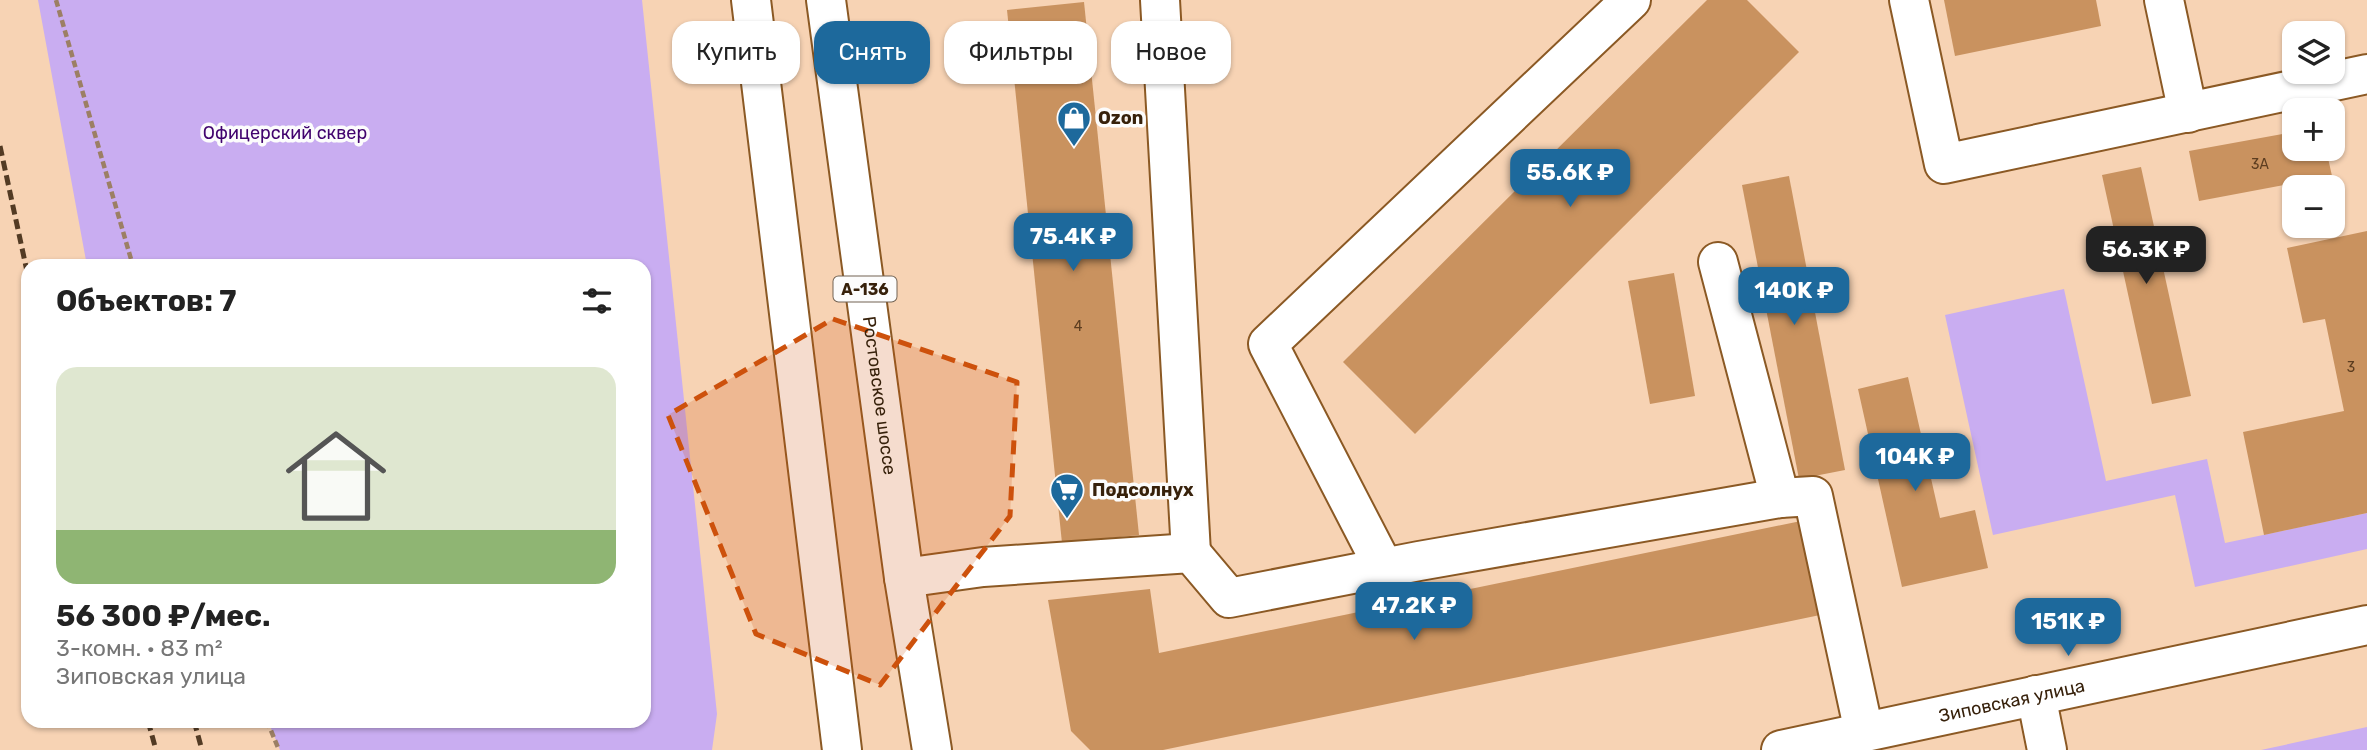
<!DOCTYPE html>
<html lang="ru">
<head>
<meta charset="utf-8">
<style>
	:root { --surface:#fff; --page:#f2f2f2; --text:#222; --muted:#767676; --accent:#1d699c }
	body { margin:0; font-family:Rubik,sans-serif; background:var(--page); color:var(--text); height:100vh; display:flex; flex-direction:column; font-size:26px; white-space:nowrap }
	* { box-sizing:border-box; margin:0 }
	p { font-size:23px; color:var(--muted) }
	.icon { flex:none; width:38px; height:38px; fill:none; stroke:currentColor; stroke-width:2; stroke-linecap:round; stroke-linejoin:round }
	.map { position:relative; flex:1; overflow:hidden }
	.panel { position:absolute; left:21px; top:259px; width:630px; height:469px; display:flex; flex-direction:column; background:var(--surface); border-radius:21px; box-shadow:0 2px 5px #0004 }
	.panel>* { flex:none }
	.banner { position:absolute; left:672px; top:21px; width:665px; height:63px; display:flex; gap:14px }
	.tools { position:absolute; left:2282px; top:21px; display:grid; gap:14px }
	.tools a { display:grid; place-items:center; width:63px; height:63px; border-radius:14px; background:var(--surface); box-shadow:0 2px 5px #0004; font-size:35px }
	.price { position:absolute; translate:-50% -60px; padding:0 16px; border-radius:14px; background:var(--accent); color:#fff; font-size:23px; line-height:46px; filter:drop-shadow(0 2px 4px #0008) }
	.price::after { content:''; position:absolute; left:50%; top:42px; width:21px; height:16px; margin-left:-10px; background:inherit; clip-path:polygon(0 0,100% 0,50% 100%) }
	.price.current { background:#222; color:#fff }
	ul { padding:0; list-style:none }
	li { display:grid; align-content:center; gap:14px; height:371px; padding:0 35px }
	li span { display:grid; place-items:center; height:217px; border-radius:21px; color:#555 }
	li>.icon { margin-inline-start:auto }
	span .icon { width:126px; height:126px; fill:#fffc; stroke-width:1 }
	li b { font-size:30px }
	h2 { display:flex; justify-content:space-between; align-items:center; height:84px; padding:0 35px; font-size:30px }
	.tag { padding:0 24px; border-radius:21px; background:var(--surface); box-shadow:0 2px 5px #0004; font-size:24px; line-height:63px }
	.tag.current { background:var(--accent); color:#fff }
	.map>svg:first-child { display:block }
	.green { fill:#c9adf1 }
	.building { fill:#c9925f }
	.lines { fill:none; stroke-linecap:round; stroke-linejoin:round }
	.minor-casing { stroke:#8b5924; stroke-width:42 }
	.major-casing { stroke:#8b5924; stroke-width:42 }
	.path { stroke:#9c7f64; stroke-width:4.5; stroke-dasharray:7 3.5; stroke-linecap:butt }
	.minor { stroke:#fff; stroke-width:38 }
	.major { stroke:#fff; stroke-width:38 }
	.rail { stroke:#533b24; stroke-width:5; stroke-dasharray:10 5; stroke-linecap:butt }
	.marked { fill:#cd510c; fill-opacity:0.2; stroke:#cd510c; stroke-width:5; stroke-dasharray:14 9; stroke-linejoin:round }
	.labels { text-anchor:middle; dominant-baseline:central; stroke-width:7; stroke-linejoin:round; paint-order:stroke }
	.number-label { font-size:14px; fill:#5c3d20 }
	.shield { fill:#fcfcfc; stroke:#726353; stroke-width:2 }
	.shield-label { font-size:16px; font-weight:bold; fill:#37210b }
	.poi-label { font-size:18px; font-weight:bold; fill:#37210b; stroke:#fcfcfc; text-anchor:start }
	.park-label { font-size:18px; fill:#41036e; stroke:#fcfcfc }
	.street-label { font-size:18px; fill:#37210b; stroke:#fcfcfc }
</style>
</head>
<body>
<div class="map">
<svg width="2367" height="750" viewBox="0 0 2367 750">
	<rect width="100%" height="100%" fill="#f7d3b4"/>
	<g class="green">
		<path d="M 38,0 L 642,0 L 717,714 L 712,750 L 280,750 L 268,721 L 644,721 L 644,266 L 87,266 Z"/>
		<path d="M 2064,289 L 2106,481 L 2207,459 L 2225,543 L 2367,513 L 2367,549 L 2195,587 L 2175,495 L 1993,535 L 1945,315 Z"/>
		<path d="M 2367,727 L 2367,750 L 2261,750 Z"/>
	</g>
	<g class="building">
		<path d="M 1707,0 L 1747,0 L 1799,52 L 1415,434 L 1343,362 Z"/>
		<path d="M 1944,0 L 2096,0 L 2101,26 L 1955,56 Z"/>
		<path d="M 1084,2 L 1139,535 L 1062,543 L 1007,10 Z"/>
		<path d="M 2294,132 L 2294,149 L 2326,149 L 2332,176 L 2199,201 L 2189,151 Z"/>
		<path d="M 2141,167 L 2191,396 L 2152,404 L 2102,175 Z"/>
		<path d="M 1789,176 L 1845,470 L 1799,479 L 1742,185 Z"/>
		<path d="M 2367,231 L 2367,513 L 2264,535 L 2243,432 L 2344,411 L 2325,319 L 2303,323 L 2287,248 Z"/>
		<path d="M 1674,273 L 1695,396 L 1650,404 L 1628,281 Z"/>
		<path d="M 1908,377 L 1940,518 L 1975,510 L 1988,568 L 1902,587 L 1858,389 Z"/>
		<path d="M 1801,521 L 1820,615 L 1163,750 L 1090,750 L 1071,731 L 1048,600 L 1150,589 L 1159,653 Z"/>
	</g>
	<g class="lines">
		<g class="minor-casing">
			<g id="minor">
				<path d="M 1160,0 L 1191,553"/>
				<path d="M 1909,0 L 1944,164 L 2367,74"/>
				<path d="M 2164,0 L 2188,113"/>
				<path d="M 1718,262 L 1780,498"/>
				<path d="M 1384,568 L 1268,344 L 1631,0"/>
				<path d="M 904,578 L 983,567 L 1191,553 L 1229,598 L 1419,561 L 1780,498 L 1813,496 L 1864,732"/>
				<path d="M 2036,695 L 2047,750"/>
				<path id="s1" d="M 1781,750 L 2367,625"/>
			</g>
		</g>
		<g class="major-casing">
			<g id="major">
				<path d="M 751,0 L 842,750"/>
				<path id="s2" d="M 826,0 L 904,578 L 932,750"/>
			</g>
		</g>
		<g class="path">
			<path d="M 56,0 L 133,266"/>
			<path d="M 267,721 L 279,750"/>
		</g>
		<use href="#minor" class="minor"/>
		<use href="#major" class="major"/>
		<g class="rail">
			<path d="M 0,146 L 28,276"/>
			<path d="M 148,721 L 156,750"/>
			<path d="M 194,721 L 202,750"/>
		</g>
	</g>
	<path class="marked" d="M 833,319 L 1017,382 L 1010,516 L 880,685 L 756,634 L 668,415 Z"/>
	<defs>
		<g id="shop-pin" transform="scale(1.75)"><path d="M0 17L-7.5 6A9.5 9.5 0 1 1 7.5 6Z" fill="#1d699c" stroke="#fcfcfc"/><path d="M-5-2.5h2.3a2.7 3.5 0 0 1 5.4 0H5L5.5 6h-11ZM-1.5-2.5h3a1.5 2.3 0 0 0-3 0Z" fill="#fff"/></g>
		<g id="supermarket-pin" transform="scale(1.75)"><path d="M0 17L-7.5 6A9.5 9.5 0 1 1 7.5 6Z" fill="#1d699c" stroke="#fcfcfc"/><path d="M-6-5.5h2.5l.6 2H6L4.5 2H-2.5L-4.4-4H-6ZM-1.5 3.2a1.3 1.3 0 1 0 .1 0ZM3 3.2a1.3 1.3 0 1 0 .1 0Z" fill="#fff"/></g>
	</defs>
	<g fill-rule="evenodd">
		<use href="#shop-pin" x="1074" y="118"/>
		<use href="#supermarket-pin" x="1067" y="490"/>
	</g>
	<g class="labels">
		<g class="number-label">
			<text x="2260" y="164">3А</text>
			<text x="1078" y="326">4</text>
			<text x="2351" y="367">3</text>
		</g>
		<rect class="shield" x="833.5" y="276.5" width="63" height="25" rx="5"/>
		<g class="shield-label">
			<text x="865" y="289">А-136</text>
		</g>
		<g class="poi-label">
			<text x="1098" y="118">Ozon</text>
			<text x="1092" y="490">Подсолнух</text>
		</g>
		<g class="park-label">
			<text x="285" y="133">Офицерский сквер</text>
		</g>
		<g class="street-label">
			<text stroke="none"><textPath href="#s2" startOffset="399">Ростовское шоссе</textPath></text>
			<text stroke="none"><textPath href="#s1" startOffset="236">Зиповская улица</textPath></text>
		</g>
	</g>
</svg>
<div class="tools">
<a><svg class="icon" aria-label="layers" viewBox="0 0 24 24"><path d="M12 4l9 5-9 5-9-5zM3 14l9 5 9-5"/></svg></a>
<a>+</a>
<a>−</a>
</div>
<b class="price" style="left:1570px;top:209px">55.6K ₽</b>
<b class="price" style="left:1073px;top:273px">75.4K ₽</b>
<b class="price current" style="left:2146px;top:286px">56.3K ₽</b>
<b class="price" style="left:1794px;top:327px">140K ₽</b>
<b class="price" style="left:1915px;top:493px">104K ₽</b>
<b class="price" style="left:1414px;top:642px">47.2K ₽</b>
<b class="price" style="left:2068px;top:658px">151K ₽</b>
<div class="banner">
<a class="tag">Купить</a>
<a class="tag current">Снять</a>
<a class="tag">Фильтры</a>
<a class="tag">Новое</a>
</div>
<section class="panel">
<h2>Объектов: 7<svg class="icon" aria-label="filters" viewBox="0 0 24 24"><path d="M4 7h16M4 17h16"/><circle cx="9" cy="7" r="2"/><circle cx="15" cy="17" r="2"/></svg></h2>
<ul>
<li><span style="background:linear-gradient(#dfe7d0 75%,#8fb573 0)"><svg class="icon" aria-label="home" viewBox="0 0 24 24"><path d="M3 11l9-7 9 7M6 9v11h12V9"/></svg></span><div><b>56 300 ₽/мес.</b><p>3-комн. · 83 m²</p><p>Зиповская улица</p></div></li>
</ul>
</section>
</div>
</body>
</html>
